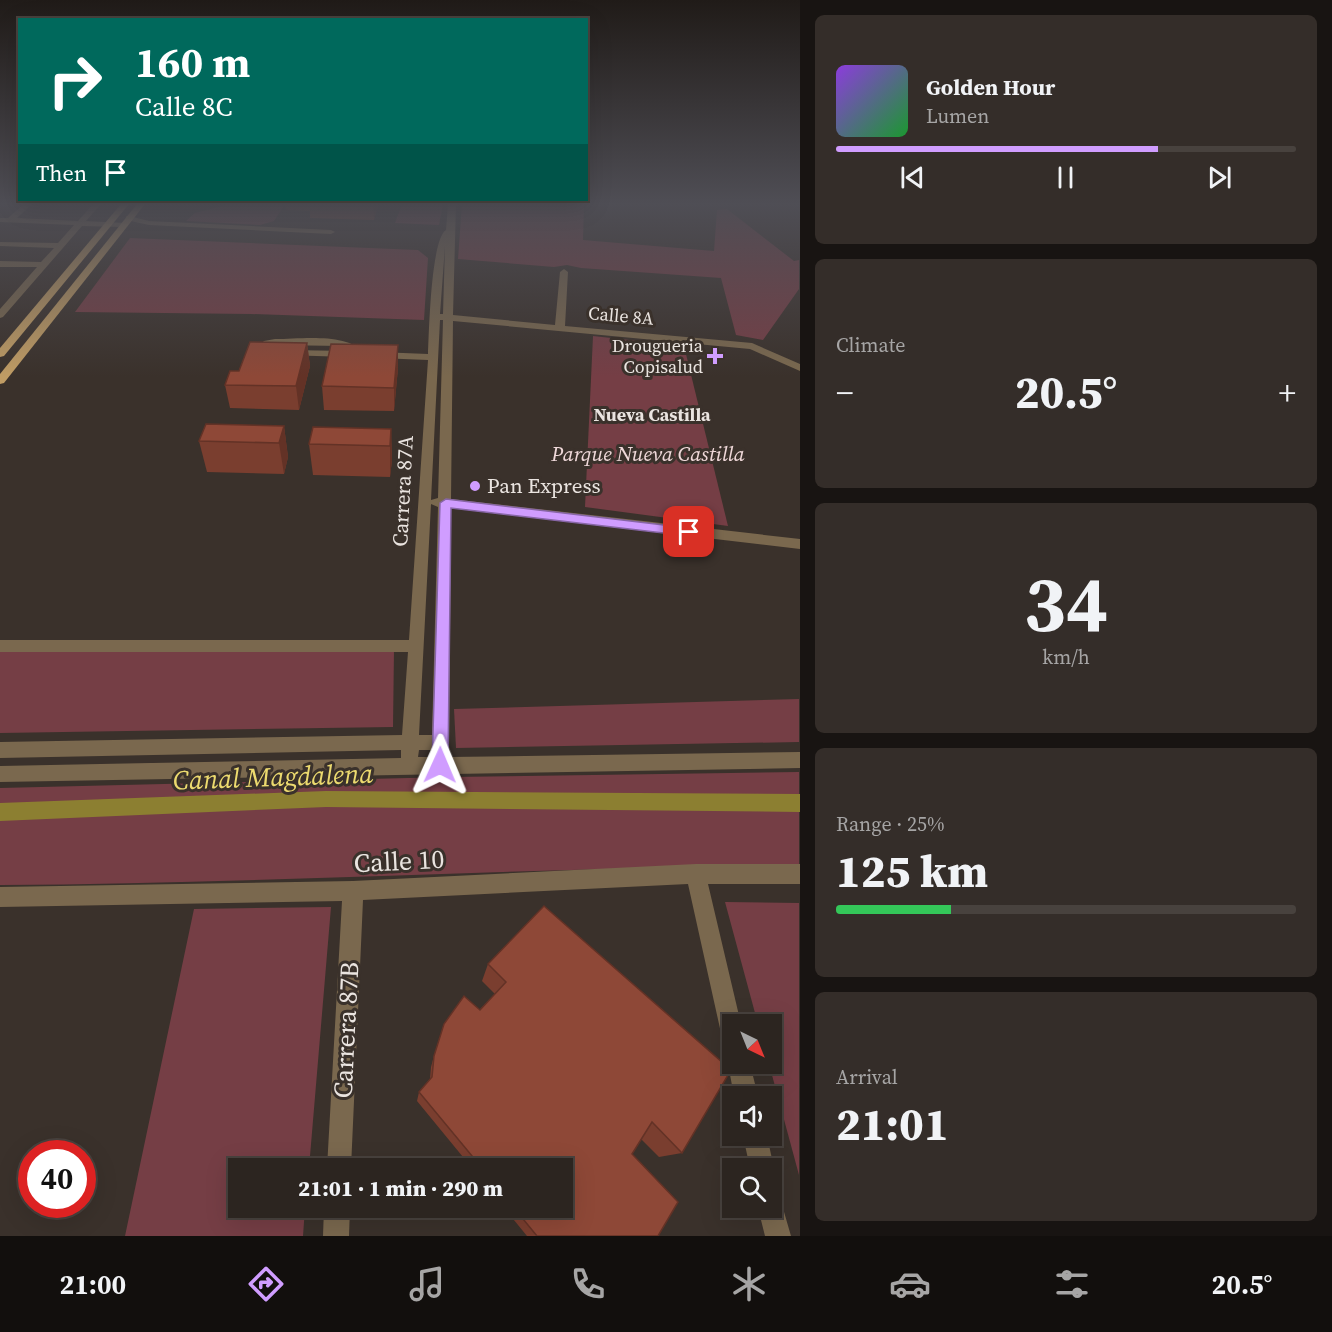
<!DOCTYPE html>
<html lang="en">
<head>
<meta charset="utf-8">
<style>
	:root { --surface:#2c2520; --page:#342d29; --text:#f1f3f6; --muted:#a6a5a5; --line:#48423e; --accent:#d09dff }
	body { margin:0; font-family:"Source Serif 4",serif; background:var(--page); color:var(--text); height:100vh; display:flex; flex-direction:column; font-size:22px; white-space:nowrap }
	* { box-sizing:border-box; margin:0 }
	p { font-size:20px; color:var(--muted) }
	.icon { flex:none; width:33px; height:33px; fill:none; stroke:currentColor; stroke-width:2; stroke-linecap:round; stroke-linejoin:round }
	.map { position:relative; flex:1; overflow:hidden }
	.drawer { display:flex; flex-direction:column; gap:15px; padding:15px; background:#181412; width:532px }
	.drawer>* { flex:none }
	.hud { position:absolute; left:18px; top:18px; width:570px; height:183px; border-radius:0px; box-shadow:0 6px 24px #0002,0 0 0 2px var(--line); background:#00695c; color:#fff; overflow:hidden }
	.needle { width:39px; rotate:137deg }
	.controls { position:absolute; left:722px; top:1014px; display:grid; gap:12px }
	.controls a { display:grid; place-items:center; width:60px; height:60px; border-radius:0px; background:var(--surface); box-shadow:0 6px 24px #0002,0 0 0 2px var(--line); font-size:30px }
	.speed { position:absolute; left:18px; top:1140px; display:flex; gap:12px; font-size:30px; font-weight:700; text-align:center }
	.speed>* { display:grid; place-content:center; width:78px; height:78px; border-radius:50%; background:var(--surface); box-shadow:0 6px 24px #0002,0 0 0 2px var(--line); line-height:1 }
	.speed .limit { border:9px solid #d22; background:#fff; color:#111 }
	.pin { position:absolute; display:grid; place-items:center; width:51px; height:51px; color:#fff; margin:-26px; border-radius:12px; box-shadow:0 3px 9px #0006 }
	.me { position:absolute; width:66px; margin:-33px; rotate:1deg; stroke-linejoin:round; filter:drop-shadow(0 0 4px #0008) }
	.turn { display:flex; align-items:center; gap:21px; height:126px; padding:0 18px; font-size:27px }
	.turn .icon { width:78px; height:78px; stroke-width:2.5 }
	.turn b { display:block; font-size:42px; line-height:51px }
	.then { display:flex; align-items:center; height:57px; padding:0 18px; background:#0003; gap:12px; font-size:22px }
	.big { font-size:45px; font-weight:800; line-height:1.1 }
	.drawer .tile { flex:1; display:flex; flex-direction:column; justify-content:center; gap:9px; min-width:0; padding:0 21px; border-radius:9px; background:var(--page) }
	.drawer .dial { align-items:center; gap:0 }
	.dial b { font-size:78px; line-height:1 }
	.song { display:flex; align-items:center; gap:18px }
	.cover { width:72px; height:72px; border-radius:9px; background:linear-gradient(135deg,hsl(270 70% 55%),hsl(130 70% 35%)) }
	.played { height:6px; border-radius:3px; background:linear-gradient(90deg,var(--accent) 70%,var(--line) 70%) }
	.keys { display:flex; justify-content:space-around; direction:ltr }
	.heat { display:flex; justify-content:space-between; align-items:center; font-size:33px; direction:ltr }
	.charge { height:9px; border-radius:4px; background:linear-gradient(90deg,#34c759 25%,var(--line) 0) }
	.trip { position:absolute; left:228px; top:1158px; width:345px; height:60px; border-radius:0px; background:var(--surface); box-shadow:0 6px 24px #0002,0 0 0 2px var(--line); font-weight:800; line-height:60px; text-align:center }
	.menu { display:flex; height:96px; justify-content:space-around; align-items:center; background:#120f0d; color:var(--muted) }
	.menu .icon { width:42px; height:42px }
	.menu .active { color:var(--accent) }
	.menu b { font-size:27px; color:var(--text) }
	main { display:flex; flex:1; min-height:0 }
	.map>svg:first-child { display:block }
	.green { fill:#753e45 }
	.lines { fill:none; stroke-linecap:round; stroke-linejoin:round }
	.canal { fill:#8c7f31; fill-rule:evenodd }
	.minor { fill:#7a684e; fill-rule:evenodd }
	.major { fill:#c09c64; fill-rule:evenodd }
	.wall { fill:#7a3e2f }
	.shaded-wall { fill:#633226 }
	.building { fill:#8e4837; stroke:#633226; stroke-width:1.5 }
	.route { fill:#d09dff; stroke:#8766a6; stroke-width:1.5 }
	.poi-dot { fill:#d09dff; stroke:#3a312b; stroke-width:2 }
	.labels { text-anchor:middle; stroke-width:6; stroke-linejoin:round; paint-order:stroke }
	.far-street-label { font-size:18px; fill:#eae4e0; stroke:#3a312b }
	.far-poi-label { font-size:18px; fill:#eae4e0; stroke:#3a312b; text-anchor:end }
	.far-neighbourhood-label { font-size:18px; font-weight:bold; fill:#eae4e0; stroke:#3a312b }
	.park-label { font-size:21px; font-style:italic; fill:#f0d9da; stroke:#3a312b }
	.poi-label { font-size:21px; fill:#eae4e0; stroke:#3a312b; text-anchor:start }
	.street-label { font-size:21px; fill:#eae4e0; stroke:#3a312b }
	.near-street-label { font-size:26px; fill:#eae4e0; stroke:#3a312b }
	.near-water-label { font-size:27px; font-style:italic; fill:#ecda6f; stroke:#3a312b }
</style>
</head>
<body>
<main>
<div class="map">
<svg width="800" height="1236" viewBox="0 0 800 1236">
	<rect width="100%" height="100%" fill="#3a312b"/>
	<g class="green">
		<polygon points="230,204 285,204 274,221 260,225 186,221 195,213"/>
		<polygon points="402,204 443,204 439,225 395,223"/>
		<polygon points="462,204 584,204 583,240 714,251 717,210 727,209 794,261 799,260 799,289 763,340 736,335 721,278 581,268 567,265 554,267 458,259"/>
		<polygon points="130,238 418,250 428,258 424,320 251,314 75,312"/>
		<polygon points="593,336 684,346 728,526 585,507"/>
		<polygon points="0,646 394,649 393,727 0,733"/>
		<polygon points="799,699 799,742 456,748 454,709"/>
		<path d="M799,772v93c-266,3 -532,18 -799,20v-97l450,-11z"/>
		<polygon points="725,902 799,903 799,1175 769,1064 771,1064 771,1024 758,1024"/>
		<polygon points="331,907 309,1168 238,1168 238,1208 305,1208 303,1236 125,1236 194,909"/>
	</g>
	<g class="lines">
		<polygon class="canal" points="326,791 800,794 800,812 326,807 0,821 0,803"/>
		<g class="minor">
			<polygon points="24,204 32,204 17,218 78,221 93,204 101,204 86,221 124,223 128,225 124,227 82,226 3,317 0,318 0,309 37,267 0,267 0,261 41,262 54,248 0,246 0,242 58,243 74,225 0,222 0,218 8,218"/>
			<path d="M448,204h8l-3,111 102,10 5,-53 4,-3 4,3 -3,54 187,17 48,21v7l-50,-22 -297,-28 -2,178 349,40v10l-349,-41 -2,249 351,-5v16l-800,14v-16l401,-8v-8l-401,8v-16l402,-7 6,-83h-408v-12h409l19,-280 -50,-2 -5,-3 5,-3 50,2c1,-22 3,-115 18,-124zM445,246l-2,68h-3zM440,320h3l-5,178 -7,2zM431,504l7,3 -6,228h-13zM419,750h13l-1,7h-13z"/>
			<polygon points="129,216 149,221 331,230 335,232 331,234 149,225 126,220 126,216"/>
			<path d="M275,339c27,0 72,-7 91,15l-9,2 -15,-10 -67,-1 -8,4 2,3 -5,3 -8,-6 8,-8z"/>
			<polygon points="288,350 348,351 353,354 348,357 284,355 283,353"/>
			<polygon points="696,864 800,864 800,884 708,884 741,1024 732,1024 732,1044 724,1041 721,1033 688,884 363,900 351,1168 327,1168 342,901 0,907 0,887 353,881"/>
			<polygon points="732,1055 732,1064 750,1064 758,1096 734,1096 728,1064"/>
			<polygon points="743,1136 767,1136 774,1168 771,1176 771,1168 750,1168"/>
			<polygon points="771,1194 780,1198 791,1236 765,1236 758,1208 771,1208"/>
			<polygon points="324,1208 350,1208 349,1236 323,1236"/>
		</g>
		<g class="major">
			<polygon points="121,204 129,204 4,356 0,357 0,348"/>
			<polygon points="137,204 145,204 4,383 0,384 0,374"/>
		</g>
	</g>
	<g class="wall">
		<polygon points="285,204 378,204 374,220 310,218 310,211 286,210"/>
		<polygon points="307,343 310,366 299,410 230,408 225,385 239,371"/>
		<polygon points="398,368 394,411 324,410 322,386"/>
		<polygon points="284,426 288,457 284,474 207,472 199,441"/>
		<polygon points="391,429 392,460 390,477 313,475 309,444"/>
		<polygon points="544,906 682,1153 659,1157 641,1139 632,1154 658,1236 527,1236 504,1208 562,1208 562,1168 472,1168 417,1101 419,1092 430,1079 431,1067 434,1056 495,994 482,981 488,964"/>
	</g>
	<g class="shaded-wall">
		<polygon points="373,204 378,204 374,220"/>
		<polygon points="307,343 310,366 299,410 296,386"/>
		<polygon points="398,345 398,368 394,411 394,388"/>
		<polygon points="284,426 288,457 284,474 279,443"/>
		<polygon points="391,429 392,460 390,477 390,446"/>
	</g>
	<g class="building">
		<polygon points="250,342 307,343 296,386 225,385 230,371 239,371"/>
		<polygon points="331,344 398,345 394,388 322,386"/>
		<polygon points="206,424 284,426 279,443 199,441"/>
		<polygon points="313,427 391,429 390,446 309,444"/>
		<polygon points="544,906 731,1070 682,1153 652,1122 632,1154 678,1202 658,1236 537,1236 514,1208 562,1208 562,1168 482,1168 419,1092 432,1077 434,1056 444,1024 464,996 480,1010 506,982 488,964"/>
	</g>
	<linearGradient id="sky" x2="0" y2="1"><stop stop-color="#201b18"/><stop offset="0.54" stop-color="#4f4e55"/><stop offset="1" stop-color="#4f4e55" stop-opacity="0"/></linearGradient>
	<rect width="800" height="377" fill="url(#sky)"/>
	<polygon class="route" points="446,499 689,528 696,532 689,536 451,508 448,765 446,770 440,772 435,770 432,765 440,503"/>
	<g class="poi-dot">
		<path d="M712 347h6v6h6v6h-6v6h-6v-6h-6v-6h6z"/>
		<circle cx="475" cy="486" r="6"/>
	</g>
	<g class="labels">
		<g class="far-street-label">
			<text transform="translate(621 316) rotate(5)" y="6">Calle 8A</text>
		</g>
		<g class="far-poi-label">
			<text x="703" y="352">Drougueria<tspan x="703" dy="21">Copisalud</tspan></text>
		</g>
		<g class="far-neighbourhood-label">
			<text x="652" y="421">Nueva Castilla</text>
		</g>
		<g class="park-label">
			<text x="648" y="461">Parque Nueva Castilla</text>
		</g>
		<g class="poi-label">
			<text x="487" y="493">Pan Express</text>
		</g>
		<g class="street-label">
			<text transform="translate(403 491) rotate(-87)" y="7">Carrera 87A</text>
		</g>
		<g class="near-street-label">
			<text transform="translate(399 861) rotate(-3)" y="9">Calle 10</text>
			<text transform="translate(346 1030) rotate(-87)" y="9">Carrera 87B</text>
		</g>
		<g class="near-water-label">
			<text transform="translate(273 777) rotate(-2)" y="9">Canal Magdalena</text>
		</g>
	</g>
</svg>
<div class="controls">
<a><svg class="needle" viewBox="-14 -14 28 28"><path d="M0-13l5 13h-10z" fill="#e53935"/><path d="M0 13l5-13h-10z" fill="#a6a5a5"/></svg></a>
<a><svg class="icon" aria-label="sound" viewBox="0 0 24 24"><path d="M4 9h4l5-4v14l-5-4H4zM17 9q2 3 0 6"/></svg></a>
<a><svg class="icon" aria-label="search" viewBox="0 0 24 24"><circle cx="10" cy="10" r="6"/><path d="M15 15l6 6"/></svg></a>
</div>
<div class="speed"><div class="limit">40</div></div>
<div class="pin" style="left:689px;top:532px;background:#d93025"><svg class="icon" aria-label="arrive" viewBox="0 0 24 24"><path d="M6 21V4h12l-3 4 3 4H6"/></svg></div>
<svg class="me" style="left:440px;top:765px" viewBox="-20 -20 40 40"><path d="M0-17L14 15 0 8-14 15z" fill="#d09dff" stroke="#fff" stroke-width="4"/></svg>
<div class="trip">21:01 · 1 min · 290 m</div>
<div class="hud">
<div class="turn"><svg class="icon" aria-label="right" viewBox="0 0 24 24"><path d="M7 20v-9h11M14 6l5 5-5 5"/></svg><div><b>160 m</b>Calle 8C</div></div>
<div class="then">Then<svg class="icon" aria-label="arrive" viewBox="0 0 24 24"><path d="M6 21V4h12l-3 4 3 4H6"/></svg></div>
</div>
</div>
<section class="drawer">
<div class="tile">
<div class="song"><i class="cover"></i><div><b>Golden Hour</b><p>Lumen</p></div></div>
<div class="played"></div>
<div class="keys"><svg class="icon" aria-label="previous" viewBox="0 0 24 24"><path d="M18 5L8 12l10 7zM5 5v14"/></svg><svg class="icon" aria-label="pause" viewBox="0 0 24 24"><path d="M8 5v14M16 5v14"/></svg><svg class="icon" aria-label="next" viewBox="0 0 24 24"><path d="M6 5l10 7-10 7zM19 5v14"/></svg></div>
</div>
<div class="tile"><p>Climate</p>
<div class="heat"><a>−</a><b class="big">20.5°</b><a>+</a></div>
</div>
<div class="tile dial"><b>34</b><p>km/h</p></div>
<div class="tile"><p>Range · 25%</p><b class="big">125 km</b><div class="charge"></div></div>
<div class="tile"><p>Arrival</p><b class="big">21:01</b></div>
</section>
</main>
<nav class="menu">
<b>21:00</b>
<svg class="icon active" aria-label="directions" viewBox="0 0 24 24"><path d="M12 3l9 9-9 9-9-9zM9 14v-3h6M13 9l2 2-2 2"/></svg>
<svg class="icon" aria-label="music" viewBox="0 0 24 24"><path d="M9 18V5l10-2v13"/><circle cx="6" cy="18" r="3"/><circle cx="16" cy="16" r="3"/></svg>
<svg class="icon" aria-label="phone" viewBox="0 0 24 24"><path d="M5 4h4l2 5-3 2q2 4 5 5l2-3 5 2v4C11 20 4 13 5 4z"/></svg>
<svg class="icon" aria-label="climate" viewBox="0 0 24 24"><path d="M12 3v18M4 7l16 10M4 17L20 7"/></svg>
<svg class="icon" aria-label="car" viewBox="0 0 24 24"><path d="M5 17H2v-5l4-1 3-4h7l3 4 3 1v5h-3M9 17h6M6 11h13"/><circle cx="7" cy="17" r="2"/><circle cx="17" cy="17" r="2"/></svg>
<svg class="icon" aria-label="filters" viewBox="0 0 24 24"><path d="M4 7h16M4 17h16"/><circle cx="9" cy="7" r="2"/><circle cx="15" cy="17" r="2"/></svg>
<b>20.5°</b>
</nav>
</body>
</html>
